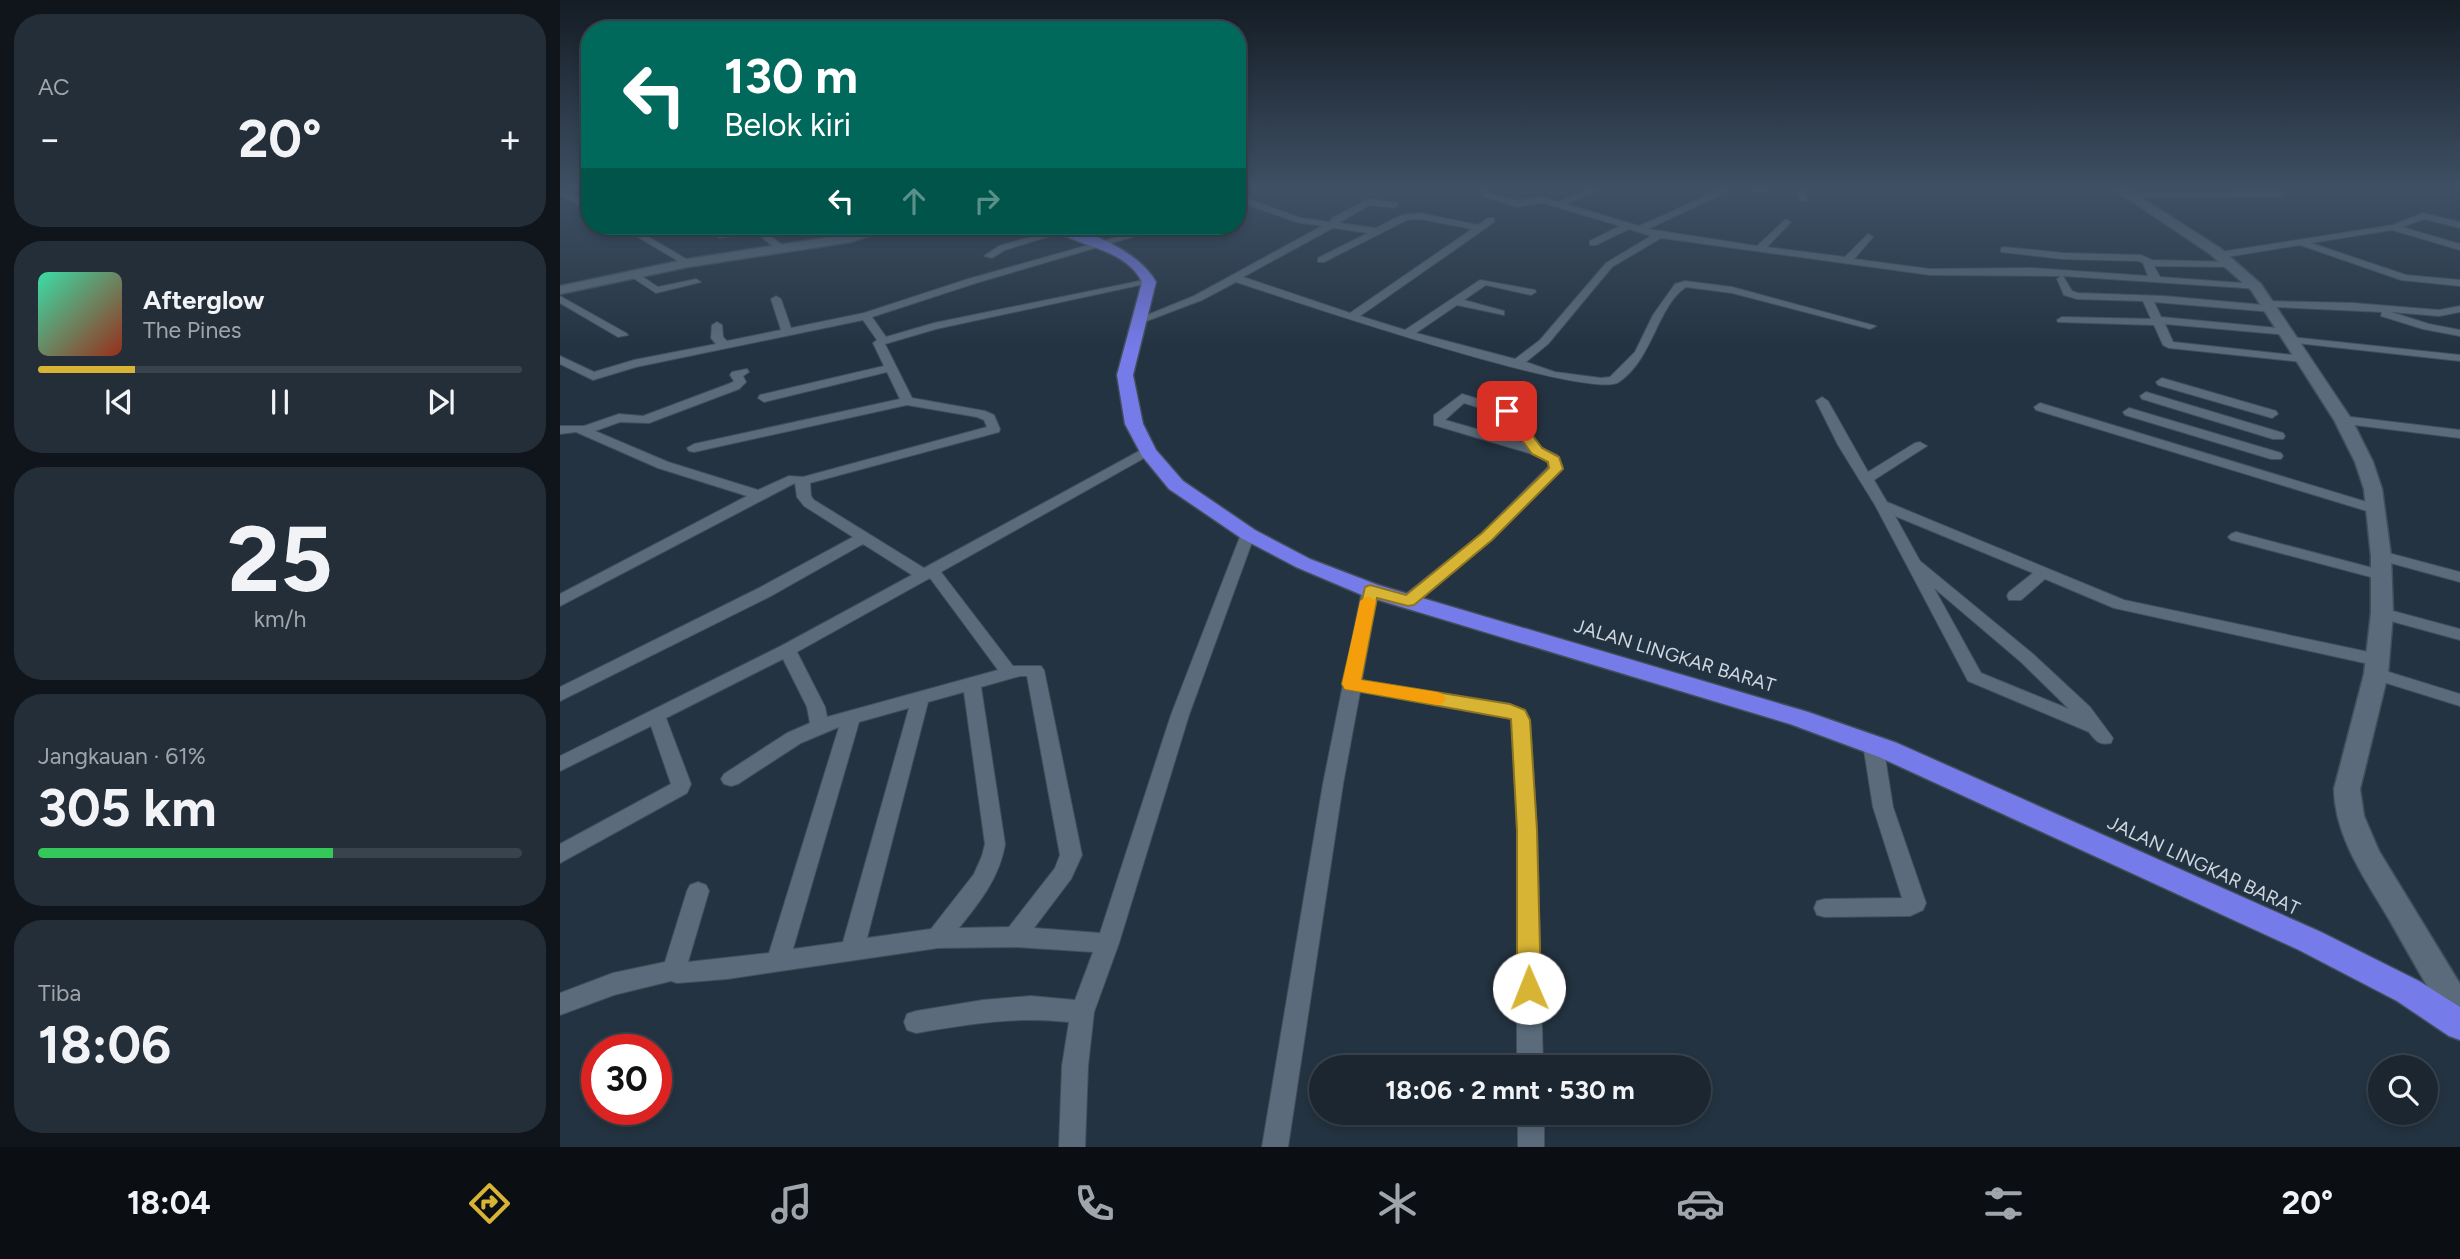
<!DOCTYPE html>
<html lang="id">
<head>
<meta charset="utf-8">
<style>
	:root { --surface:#1b2631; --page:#242e39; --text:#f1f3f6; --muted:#a0a5ab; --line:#39434d; --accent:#d8b434 }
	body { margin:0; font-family:Figtree,sans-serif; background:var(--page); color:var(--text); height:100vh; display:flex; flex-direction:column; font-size:26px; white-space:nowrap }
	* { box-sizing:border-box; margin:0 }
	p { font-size:23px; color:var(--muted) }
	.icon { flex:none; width:38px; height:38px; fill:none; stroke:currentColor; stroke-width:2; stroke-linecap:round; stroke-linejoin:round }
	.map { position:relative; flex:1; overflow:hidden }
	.details { display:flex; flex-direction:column; gap:14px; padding:14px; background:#0f151b; width:560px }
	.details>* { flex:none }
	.guide { position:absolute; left:21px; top:21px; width:665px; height:214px; border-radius:28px; box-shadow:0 4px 10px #0003,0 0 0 2px var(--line); background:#00695c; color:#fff; overflow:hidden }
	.controls { position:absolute; left:1808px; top:1055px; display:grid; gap:14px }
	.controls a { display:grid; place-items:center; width:70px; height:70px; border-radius:50%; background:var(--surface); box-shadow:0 4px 10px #0003,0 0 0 2px var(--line); font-size:35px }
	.speed { position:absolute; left:21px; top:1034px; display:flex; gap:14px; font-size:35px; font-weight:700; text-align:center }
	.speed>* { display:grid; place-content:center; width:91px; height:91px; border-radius:50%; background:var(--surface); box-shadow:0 4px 10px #0003,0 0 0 2px var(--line); line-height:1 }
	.speed .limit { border:10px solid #d22; background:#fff; color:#111 }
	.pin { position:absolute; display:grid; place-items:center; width:60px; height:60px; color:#fff; margin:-30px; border-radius:14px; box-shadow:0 4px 10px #0006 }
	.me { position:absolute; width:77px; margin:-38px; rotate:359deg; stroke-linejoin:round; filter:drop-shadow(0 0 5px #0008) }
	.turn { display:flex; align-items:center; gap:24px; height:147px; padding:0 28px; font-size:32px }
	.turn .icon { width:91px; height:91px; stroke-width:2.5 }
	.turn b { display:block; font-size:49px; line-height:60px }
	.lanes { display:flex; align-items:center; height:66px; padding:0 28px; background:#0003; justify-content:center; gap:35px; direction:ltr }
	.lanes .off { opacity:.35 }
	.big { font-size:52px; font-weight:700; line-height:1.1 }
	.details .widget { flex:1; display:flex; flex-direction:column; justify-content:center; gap:10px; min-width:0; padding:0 24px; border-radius:28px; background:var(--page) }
	.details .dial { align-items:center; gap:0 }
	.dial b { font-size:91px; line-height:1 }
	.song { display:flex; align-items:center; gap:21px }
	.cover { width:84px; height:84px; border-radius:10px; background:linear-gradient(135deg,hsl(160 70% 55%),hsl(10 70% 35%)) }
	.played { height:7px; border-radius:4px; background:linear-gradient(90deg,var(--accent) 20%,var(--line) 20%) }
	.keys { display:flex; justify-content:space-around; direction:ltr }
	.heat { display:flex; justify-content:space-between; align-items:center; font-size:38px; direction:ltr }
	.charge { height:10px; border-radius:5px; background:linear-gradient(90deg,#34c759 61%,var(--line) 0) }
	.trip { position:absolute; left:749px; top:1055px; width:402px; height:70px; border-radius:35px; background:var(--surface); box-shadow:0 4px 10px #0003,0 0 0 2px var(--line); font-weight:700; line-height:70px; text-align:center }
	.menu { display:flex; height:112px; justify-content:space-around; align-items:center; background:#0b0f14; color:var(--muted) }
	.menu .icon { width:49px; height:49px }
	.menu .selected { color:var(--accent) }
	.menu b { font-size:32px; color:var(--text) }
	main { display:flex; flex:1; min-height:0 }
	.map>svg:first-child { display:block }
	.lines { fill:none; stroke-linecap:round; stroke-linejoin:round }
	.street-casing { stroke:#424f5b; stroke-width:2 }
	.secondary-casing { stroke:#424f5b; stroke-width:3 }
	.highway-casing { stroke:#424f5b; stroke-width:3 }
	.street { fill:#5b6b7b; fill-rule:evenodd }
	.secondary { fill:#5b6b7b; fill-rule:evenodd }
	.highway { fill:#767bea; fill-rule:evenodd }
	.route { fill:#d8b434; stroke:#8c7522; stroke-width:2 }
	.slow { fill:#f59e0b }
	.labels { text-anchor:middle; stroke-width:7; stroke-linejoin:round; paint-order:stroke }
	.street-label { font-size:19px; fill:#cdd6df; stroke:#243341 }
</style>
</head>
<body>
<main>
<section class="details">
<div class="widget"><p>AC</p>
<div class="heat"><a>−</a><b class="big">20°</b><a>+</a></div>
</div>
<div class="widget">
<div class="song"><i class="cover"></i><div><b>Afterglow</b><p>The Pines</p></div></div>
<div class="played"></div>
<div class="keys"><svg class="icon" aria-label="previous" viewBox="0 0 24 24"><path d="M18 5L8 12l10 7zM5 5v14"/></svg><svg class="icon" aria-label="pause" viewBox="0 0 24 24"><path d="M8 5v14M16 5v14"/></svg><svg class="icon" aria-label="next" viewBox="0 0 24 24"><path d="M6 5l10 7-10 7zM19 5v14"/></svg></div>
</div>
<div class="widget dial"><b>25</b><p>km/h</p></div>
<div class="widget"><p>Jangkauan · 61%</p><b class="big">305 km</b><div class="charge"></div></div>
<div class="widget"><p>Tiba</p><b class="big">18:06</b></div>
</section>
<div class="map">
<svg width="1900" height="1147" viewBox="0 0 1900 1147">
	<rect width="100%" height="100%" fill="#243341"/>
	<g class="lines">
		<defs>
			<g id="street">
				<path d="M919,188h8l3,5 27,8 26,-4 15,5 34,-14h12l-38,16 73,22 85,-38h11l-87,41 109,17 29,-27 5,3 -2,2 -22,23 78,10 23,-23 5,3 -19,22 76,10 101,-1 117,8 -5,-13 -4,-2 -76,-2 -62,-7v-4l3,-1 59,6 78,2 11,5 81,2 3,1v4l-82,-1 6,11 96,7 4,1v4l-197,-13 9,15 6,2 86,3 100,9 5,-4 84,2 86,7 21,-4v6l-21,4 -48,-4 38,12 31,6v6l-37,-7 -42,-13 1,-4 -105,-5v4l-4,1 -119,-10 7,15 127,12 6,3 -6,3 -123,-11 8,18 130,14 6,3 -6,3 -134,-14 -6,-3 -9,-20 -96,-3 -1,-2 5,-3 89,2 -8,-18 -66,-2 -13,-4 -7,-16 4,-3 -131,-1 -269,-37 -49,29 -64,77 -22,18 29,10 46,6 9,-1 25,-25 18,-37 22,-31 10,-3 47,6 144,39 -6,3 -138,-36 -46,-6c-29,19 -33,72 -67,95 -30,20 -334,-84 -383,-100l-34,18 -58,22 -9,-2 59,-24 128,-70 -26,-4 -59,-21v-6l64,23 29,4 2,-4 37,-19 28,4 1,2 -4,3 -24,-3 -31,18 37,5 26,-13 18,-2 58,12 10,-7h6v4l-11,8 -123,86 45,14 75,-50 55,10 1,2 -5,3 -45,-10 -22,15 40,11v4l-47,-10 -41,28 99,26 25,-19 66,-77 45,-27 -22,-7 -33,16h-6v-4l30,-15 -77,-23 -26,4 -33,-10zM860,219l52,10 -122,84 -107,-36 90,-49 35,5 -50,25v4h6l83,-42z"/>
				<polygon points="1186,188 1201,188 1206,191 1202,194"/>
				<polygon points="1237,188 1245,188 1247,201 1241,201"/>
				<polygon points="0,189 30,204 30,211 0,195"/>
				<polygon points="1720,191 1724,194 1723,196 1566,198 1562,195 1566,192"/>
				<polygon points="1863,213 1900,222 1900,228 1864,219 1842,227 1900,244 1900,250 1832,230 1751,243 1846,275 1900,280 1900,286 1841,280 1740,245 1660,258 1655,255 1660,252 1833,225"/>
				<polygon points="59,226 70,226 133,263 125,265"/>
				<polygon points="144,226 162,226 146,231 141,228"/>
				<polygon points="190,226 231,226 206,232 227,249 219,251 196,233 159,238 154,235 190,228"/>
				<polygon points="271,226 281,226 296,238 288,240"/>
				<polygon points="509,226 523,226 445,250 432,258 424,256 439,246"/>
				<path d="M596,226h14l-194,57 -104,34 14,20 48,-14 215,-44 5,3 -218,47 -51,15 27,54 73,13 9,4 6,14 -1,3 -189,51 1,13 3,4 110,68 219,-119 5,-1 7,4 -214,120 72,94h28l3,4 38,185 -11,24 -37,49 66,5 71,-218 70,-181 7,-4 7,4 -66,181 -70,228 -25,69 -6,54 -3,81h-26l3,-81 7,-44c-55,-6 -99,2 -153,11l-9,-3 -3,-8 3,-8 9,-3 67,-11 48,-4 44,4 18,-48 -78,-5 -77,1 -211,31 -50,4 -6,-2 -57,14 -54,20v-22l53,-20 52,-11 22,-71 3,-6 8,-3 8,3 3,6 -21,71 81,-9 70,-226 -38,16 -63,41 -7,2 -7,-2 -3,-5 3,-5 63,-41 23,-10 -3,-16 -24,-48 -117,59 25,66 -4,9 -127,70v-19l111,-60 -20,-58 -91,45v-15l221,-110 131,-71 -49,-31 -92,52 -211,105v-14l199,-99 94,-51 -49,-31 -7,-9 -2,-14 -235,123v-12l187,-98 -89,-28 -82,-36 -16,2v-8h24l35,-12 24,2 88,-33 3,-2 -4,-6 2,-3 15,-3 2,3 -6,4 3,6 -7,7 -90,34 -29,-1 -25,9 73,31 90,28 31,-14 14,1 184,-50 -3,-7 -7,-3 -70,-12 -213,47 -5,-1 -2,-3 7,-4 206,-45 -13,-27 -123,30 -6,-4 2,-3 124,-29 -11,-23 4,-3 -14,-20 -227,47 -43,13 -33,-16v-8l34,16 40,-12 82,-16 -5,-6 1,-13 5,-3 5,3 1,12 4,4 54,-11 -10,-31 5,-3 5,3 10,29 73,-15 104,-34zM370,578l68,92 -171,47 -2,-10 -28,-55zM460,676h7l33,179 -5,13 -46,59 -50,1c20,-25 41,-51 46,-84l-24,-157zM404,692l21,152 -3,12 -8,18 -43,55 -64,9 61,-236zM349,708l-66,234 -50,7 66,-227z"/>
				<polygon points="74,271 98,287 136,279 141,282 96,293 70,276 69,274"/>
				<polygon points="0,296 66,333 68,335 58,337 0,303"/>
				<polygon points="1731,337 1900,355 1900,361 1727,342 1725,340"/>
				<polygon points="1602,378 1716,411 1718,414 1712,418 1598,385 1596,382"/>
				<polygon points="1586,392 1723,433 1725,436 1723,439 1713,439 1582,399 1580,396"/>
				<path d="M902,394l52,16 28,38 15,7 6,12 -71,72 -78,66h-12l-2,-4 2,-4 80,-64 67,-67 -3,-6 -14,-6 -98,-29v-10zM904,403l42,13 19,27 -80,-23z"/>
				<path d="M1262,397l6,4 40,71 47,-29 5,-1 7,4 -53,34 13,22 237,98 254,54 6,2 3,4 -3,4 -6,2 -264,-58 -69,-29 -24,21h-12l-2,-4 2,-4 24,-19 -138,-57 25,45 113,93 57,53 23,31 -2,5c-12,3 -16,-3 -22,-11l-121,-51 -93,-176 -37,-60 -22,-44zM1374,588l87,74 48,47 -88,-36z"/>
				<polygon points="1480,403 1820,506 1822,509 1815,513 1810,512 1476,410 1474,407"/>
				<polygon points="1569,408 1721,453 1723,456 1721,459 1711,459 1565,415 1563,412"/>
				<polygon points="1783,416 1900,430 1900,438 1778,423 1777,420"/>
				<polygon points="1676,532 1828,572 1830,575 1822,580 1671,540 1668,537 1671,534"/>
				<polygon points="1821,551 1900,572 1900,582 1816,559 1813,556"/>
				<polygon points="810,585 818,590 802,680 950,705 965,710 970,720 977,830 983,1068 957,1068 957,830 952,720 946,717 800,692 783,784 728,1147 702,1147 763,784 802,590"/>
				<polygon points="1822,608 1900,629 1900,640 1816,617 1814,613 1816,609"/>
				<polygon points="1816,668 1900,694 1900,706 1810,678 1807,674 1810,670"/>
				<polygon points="1313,737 1320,739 1323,744 1333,807 1366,903 1363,910 1350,916 1265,917 1257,915 1254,908 1257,901 1265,899 1342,898 1313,807 1303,744 1306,739"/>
				<rect x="958" y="1113" width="26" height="34"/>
			</g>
			<g id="secondary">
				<path d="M1552,188h14l94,60 41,36 91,136 21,42 9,27 9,67 2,57 -5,61 -28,115 4,27 15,35 81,133v44l-11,-4c-20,-35 -40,-69 -59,-103 -24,-41 -55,-83 -56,-132l30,-115 7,-61v-57l-7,-67 -9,-27 -21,-42 -83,-130 -41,-36z"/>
				<polygon points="321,226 339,226 291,242 128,267 0,294 0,286 128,259 290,234"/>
			</g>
			<path id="highway" d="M488,226c33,-2 92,26 108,56l-23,93 10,49 13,26 27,31 72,49 55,29 68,26 430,127 89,31 424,189 98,49 41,26v33l-11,-4 -52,-35 -98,-51 -420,-193 -89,-33 -428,-129 -66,-28 -55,-29 -72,-49 -27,-33 -17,-32 -8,-49 25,-93c-18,-36 -69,-35 -94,-56z"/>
		</defs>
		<use href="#street" class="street-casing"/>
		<use href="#secondary" class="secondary-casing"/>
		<use href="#highway" class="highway-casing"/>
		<use href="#street" class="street"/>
		<use href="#secondary" class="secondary"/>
		<use href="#highway" class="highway"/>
	</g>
	<linearGradient id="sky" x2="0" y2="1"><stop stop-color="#141c24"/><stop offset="0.54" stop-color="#3f5065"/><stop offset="1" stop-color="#3f5065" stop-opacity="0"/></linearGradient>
	<rect width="1900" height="349" fill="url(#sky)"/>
	<polygon class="route" points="947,408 952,409 982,448 999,457 1003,469 932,540 854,605 848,606 817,598 801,680 950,704 965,710 970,720 977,830 981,988 977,996 969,999 961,996 957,988 957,830 951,719 791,690 785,689 782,684 805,587 810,585 846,595 922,533 989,468 988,462 972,454 941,411"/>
	<polygon class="slow" points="808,596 816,601 801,680 877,692 883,694 886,699 883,703 877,705 785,689 782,684 800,601"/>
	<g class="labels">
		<g class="street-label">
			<text transform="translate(1115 655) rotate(17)" y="7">JALAN LINGKAR BARAT</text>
			<text transform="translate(1644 865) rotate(25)" y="7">JALAN LINGKAR BARAT</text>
		</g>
	</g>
</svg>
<div class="controls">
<a><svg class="icon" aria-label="search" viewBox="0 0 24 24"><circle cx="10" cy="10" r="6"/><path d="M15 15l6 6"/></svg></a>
</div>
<div class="speed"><div class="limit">30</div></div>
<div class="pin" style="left:947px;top:411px;background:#d93025"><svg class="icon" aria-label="arrive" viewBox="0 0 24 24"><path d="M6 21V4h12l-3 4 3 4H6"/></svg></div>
<svg class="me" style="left:969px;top:988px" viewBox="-20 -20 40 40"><circle r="19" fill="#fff"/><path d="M0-13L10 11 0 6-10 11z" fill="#d8b434"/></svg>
<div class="trip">18:06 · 2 mnt · 530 m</div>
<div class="guide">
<div class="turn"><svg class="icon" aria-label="left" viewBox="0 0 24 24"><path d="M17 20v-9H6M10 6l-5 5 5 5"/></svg><div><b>130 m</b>Belok kiri</div></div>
<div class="lanes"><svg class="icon" aria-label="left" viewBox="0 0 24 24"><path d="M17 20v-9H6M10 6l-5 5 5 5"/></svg><svg class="icon off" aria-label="ahead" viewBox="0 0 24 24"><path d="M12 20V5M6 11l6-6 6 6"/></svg><svg class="icon off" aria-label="right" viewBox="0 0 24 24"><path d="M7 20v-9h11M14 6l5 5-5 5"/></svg></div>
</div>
</div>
</main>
<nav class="menu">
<b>18:04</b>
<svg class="icon selected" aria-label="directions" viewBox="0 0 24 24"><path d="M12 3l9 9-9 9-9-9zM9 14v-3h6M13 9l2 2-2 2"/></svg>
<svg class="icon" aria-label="music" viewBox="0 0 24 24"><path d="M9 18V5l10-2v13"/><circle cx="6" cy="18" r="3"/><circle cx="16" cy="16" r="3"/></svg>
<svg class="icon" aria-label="phone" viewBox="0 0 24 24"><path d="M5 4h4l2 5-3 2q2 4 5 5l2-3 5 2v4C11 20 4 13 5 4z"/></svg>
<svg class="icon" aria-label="climate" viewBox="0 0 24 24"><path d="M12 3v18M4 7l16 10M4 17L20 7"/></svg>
<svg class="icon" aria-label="car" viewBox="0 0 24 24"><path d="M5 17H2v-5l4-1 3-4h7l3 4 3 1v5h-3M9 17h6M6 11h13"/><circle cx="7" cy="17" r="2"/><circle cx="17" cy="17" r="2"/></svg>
<svg class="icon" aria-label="filters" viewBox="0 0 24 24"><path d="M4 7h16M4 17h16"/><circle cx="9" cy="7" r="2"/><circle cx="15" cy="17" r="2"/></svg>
<b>20°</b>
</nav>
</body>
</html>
